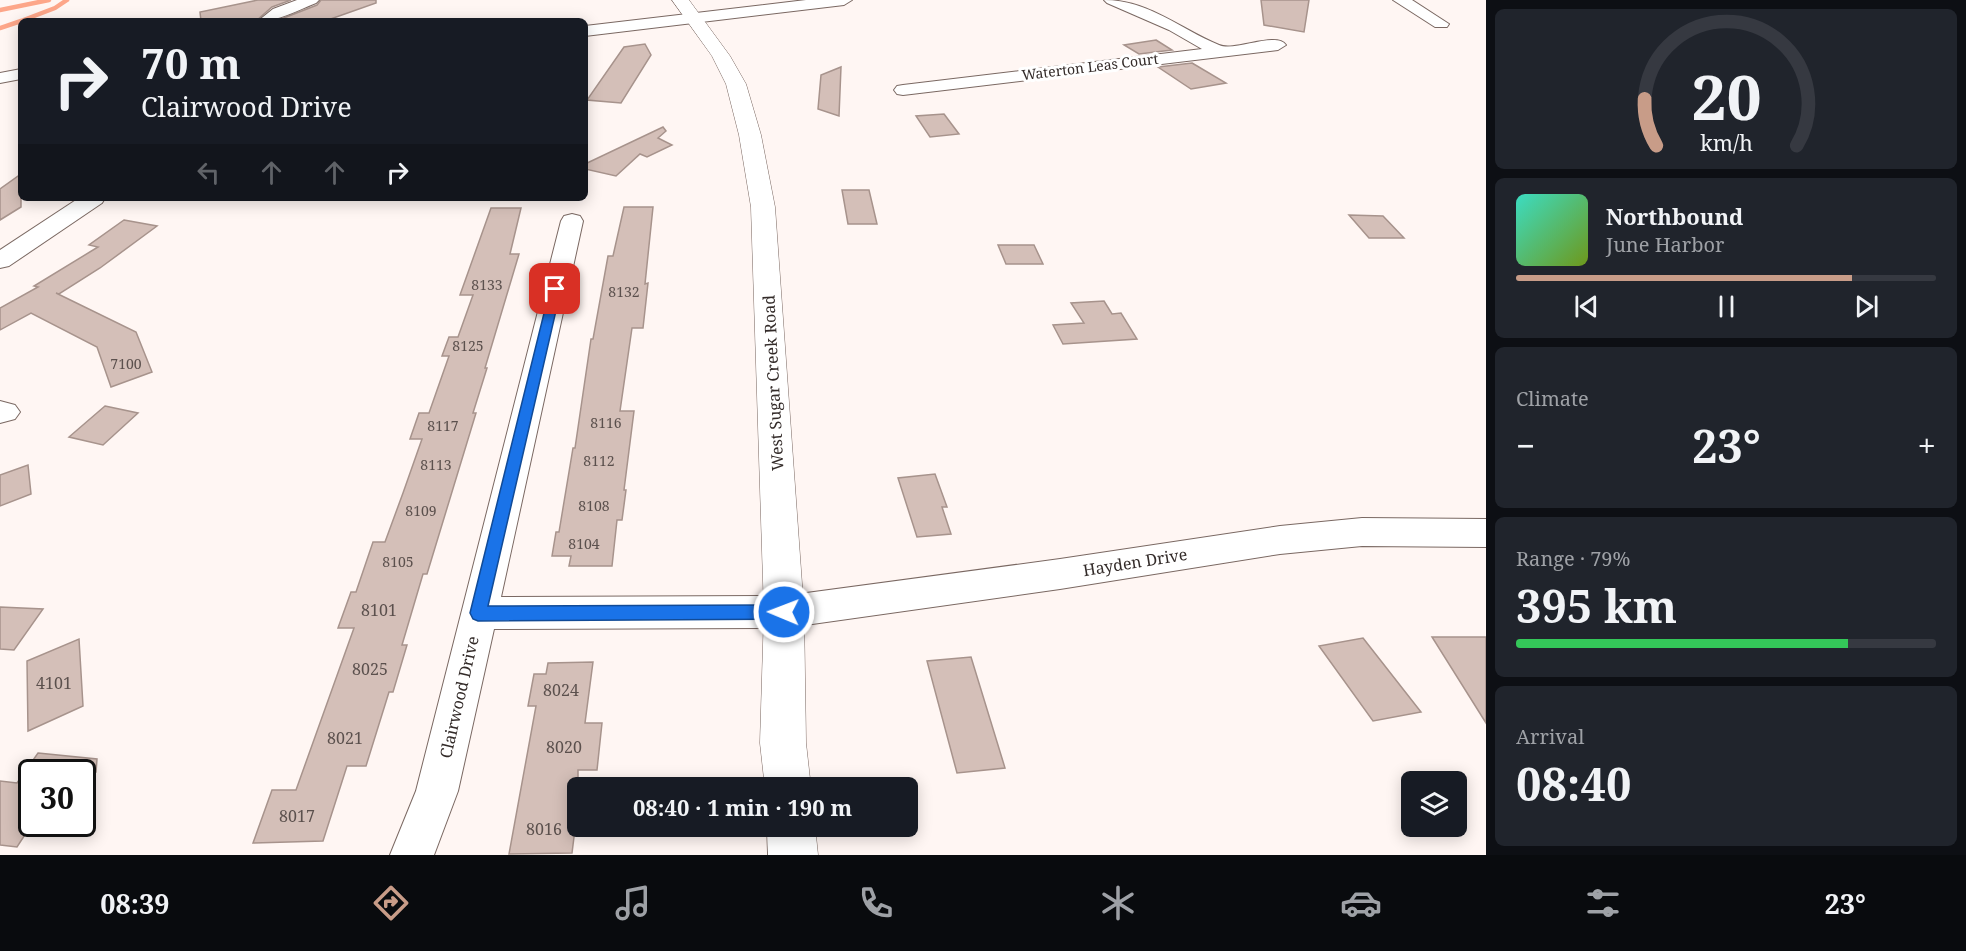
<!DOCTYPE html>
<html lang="en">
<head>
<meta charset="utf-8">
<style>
	:root { --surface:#171b24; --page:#20242c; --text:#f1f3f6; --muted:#9ea1a6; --line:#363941; --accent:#c89c88 }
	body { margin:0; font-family:"Noto Serif",serif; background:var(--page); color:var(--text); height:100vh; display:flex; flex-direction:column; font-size:22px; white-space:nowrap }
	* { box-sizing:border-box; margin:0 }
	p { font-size:20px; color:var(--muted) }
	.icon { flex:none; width:33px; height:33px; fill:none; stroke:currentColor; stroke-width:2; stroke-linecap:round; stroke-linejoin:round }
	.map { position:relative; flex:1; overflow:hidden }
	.details { display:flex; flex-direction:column; gap:9px; padding:9px; background:#0d0f14; width:480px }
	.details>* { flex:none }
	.guide { position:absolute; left:18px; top:18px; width:570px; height:183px; border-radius:9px; box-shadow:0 3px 15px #0003; background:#171b24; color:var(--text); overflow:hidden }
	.fabs { position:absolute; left:1401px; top:771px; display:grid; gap:12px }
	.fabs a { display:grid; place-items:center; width:66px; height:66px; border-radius:9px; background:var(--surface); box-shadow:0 3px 15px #0003; font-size:30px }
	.speed { position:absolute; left:18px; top:759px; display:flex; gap:12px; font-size:30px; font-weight:700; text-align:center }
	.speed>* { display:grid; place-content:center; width:78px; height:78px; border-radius:50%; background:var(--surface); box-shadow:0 3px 15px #0003; line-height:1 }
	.speed .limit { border:3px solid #111; border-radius:9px; background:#fff; color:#111 }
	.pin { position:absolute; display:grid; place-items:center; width:51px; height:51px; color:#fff; margin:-26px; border-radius:12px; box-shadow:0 3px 9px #0006 }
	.me { position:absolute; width:66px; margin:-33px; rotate:271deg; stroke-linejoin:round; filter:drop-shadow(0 0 4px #0008) }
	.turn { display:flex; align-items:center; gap:21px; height:126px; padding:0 24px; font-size:27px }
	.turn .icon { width:78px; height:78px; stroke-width:2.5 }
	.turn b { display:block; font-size:42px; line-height:51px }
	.lanes { display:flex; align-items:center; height:57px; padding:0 24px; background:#0003; justify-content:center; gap:30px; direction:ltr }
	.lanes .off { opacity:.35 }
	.big { font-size:45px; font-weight:700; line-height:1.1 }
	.details .card { flex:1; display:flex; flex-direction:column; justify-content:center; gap:9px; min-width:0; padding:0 21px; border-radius:9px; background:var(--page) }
	.details .dial { align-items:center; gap:0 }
	.dial svg { height:156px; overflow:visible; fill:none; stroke:var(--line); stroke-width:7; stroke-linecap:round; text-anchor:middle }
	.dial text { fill:var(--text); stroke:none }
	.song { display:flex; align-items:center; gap:18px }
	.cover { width:72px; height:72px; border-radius:9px; background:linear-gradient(135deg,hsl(170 70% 55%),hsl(80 70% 35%)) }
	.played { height:6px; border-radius:3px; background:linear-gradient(90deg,var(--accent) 80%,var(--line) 80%) }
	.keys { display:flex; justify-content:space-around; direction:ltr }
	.heat { display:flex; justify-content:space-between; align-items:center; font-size:33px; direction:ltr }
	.charge { height:9px; border-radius:4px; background:linear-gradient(90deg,#34c759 79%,var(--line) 0) }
	.trip { position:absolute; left:567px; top:777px; width:351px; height:60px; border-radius:9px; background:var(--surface); box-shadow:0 3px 15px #0003; font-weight:700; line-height:60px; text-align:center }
	.menu { display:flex; height:96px; justify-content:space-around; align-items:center; background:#090b0e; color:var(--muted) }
	.menu .icon { width:42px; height:42px }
	.menu .current { color:var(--accent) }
	.menu b { font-size:27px; color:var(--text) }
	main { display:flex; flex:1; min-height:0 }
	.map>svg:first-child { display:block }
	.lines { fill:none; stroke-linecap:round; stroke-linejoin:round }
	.stream { stroke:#fda689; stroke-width:4.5 }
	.building { fill:#d4bfb8; stroke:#a7938c; stroke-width:1.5 }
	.minor-casing { stroke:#7a6862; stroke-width:2 }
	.major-casing { stroke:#7a6862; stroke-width:1 }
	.minor { fill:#fff; fill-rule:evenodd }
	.major { fill:#fff; fill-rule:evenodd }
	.route { fill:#1a73e8; stroke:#114b97; stroke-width:1.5 }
	.labels { text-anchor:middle; stroke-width:6; stroke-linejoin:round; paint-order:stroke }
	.far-street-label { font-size:14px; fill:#332b29; stroke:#fff }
	.number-label { font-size:14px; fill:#5b504d }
	.street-label { font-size:16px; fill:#332b29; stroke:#fff }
	.near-number-label { font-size:16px; fill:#5b504d }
</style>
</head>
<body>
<main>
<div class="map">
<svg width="1486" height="855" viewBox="0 0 1486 855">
	<rect width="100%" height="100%" fill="#fff6f3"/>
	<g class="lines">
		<g class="stream">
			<polyline points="0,10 49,0"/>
			<polyline points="21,21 55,8 67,0"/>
			<polyline points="0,28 21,21"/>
		</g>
	</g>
	<g class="building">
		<polygon points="258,0 291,0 272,7 256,21 201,21 200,12"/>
		<polygon points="321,0 376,0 376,3 325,21 276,21 317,5"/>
		<polygon points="1261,0 1309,0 1304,32 1264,25"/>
		<polygon points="1156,40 1172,50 1139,54 1124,45"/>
		<polygon points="645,44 651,55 621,103 587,100 624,47"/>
		<polygon points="1192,63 1226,83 1191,89 1158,67"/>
		<polygon points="841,67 839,116 818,109 821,75"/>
		<polygon points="944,114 959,134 930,137 916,116"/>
		<polygon points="663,127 666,131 658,138 672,145 647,157 640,154 616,176 585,169 585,164"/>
		<polygon points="21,174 21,207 0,220 0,189"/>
		<polygon points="842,190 869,190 877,224 848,224"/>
		<polygon points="624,207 653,207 645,284 648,283 643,328 632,328 620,411 634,411 624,490 626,490 622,520 617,520 612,566 569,566 571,556 552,556 556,532 559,532 573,448 575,448 591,339 593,339 608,256 613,256"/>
		<polygon points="491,208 521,208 510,254 519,254 485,368 487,368 473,413 476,413 427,574 423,574 402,645 407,645 393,692 389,692 366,766 347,766 323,841 253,843 272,790 296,790 354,628 338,628 351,592 356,592 373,542 385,542 403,493 422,439 410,439 419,413 429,413 449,356 442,356 449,337 458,337 473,295 460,295"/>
		<polygon points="1349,215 1383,216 1404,238 1369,238"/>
		<polygon points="124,220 157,226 100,268 59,294 56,293 136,332 152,372 111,387 97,347 31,313 0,330 0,308 38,287 34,286 98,247 89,245"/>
		<polygon points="998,245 1034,245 1043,264 1006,264"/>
		<polygon points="1104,301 1112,314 1121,313 1137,339 1063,344 1053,325 1084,323 1071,303"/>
		<polygon points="105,406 138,413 103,445 69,437"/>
		<polygon points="28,465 31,494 0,506 0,475"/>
		<polygon points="935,474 947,507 942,507 951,534 917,537 898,478"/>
		<polygon points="0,607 43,609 14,650 0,649"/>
		<polygon points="1432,637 1486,637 1486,723"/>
		<polygon points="1363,638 1421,712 1373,721 1319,646"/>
		<polygon points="79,639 83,706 28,731 27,661"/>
		<polygon points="971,657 1005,768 957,773 927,661"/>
		<polygon points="593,662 585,723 602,723 597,770 578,770 578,805 572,853 509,854 536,706 528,706 534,674 546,674 548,663"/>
		<polygon points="38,753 97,759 96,772 32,772 32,824 17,847 0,845 0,781 17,783"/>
	</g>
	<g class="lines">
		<defs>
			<g id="minor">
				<path d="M297,0h22l-3,3c-20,8 -37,18 -58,18l15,-12z"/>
				<polygon points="806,0 852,0 844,5 585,36 585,26"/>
				<path d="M1104,0c45,0 76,29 115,45 16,7 57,-14 67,0l-8,5 -375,45 -6,-1 -3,-4 3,-4 6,-1 299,-36 -33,-19 -62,-27z"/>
				<polygon points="1393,0 1412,0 1449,24 1447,27 1435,27"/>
				<polygon points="21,69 21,79 0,83 0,73"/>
				<polygon points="79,198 105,198 102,203 9,266 0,268 0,250"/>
				<polygon points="572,214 580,216 583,221 501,597 784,596 1060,559 1280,526 1362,518 1486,519 1486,547 1362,546 1280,554 1060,589 784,628 494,629 458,791 434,855 390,855 416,791 561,221 564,216"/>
				<polygon points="0,401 15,405 20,412 15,419 0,423"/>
			</g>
			<g id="major">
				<polygon points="672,0 689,0 730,56 746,84 761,135 775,207 804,612 806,743 811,788 765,788 760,743 764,612 751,207 739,135 726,84 712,56"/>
				<polygon points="767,826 815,826 818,855 768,855"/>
			</g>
		</defs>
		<use href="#minor" class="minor-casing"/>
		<use href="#major" class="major-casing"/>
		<use href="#minor" class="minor"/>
		<use href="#major" class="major"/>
	</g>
	<polygon class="route" points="555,286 561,289 488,606 784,605 790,607 793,612 790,617 784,619 478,621 473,619 470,613 550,289"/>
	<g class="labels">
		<g class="far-street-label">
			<text transform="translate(1090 67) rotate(-7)" y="5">Waterton Leas Court</text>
		</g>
		<g class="number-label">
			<text x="487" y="290">8133</text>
			<text x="624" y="297">8132</text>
			<text x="468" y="351">8125</text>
			<text x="126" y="369">7100</text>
			<text x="606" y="428">8116</text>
			<text x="443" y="431">8117</text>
			<text x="599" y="466">8112</text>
			<text x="436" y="470">8113</text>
			<text x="594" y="511">8108</text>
			<text x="421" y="516">8109</text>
			<text x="584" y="549">8104</text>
			<text x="398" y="567">8105</text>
		</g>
		<g class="street-label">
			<text transform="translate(773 383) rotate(-93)" y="6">West Sugar Creek Road</text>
			<text transform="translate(1135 562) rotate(-9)" y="6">Hayden Drive</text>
			<text transform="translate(459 697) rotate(-77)" y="6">Clairwood Drive</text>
		</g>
		<g class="near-number-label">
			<text x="379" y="616">8101</text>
			<text x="370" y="675">8025</text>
			<text x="54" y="689">4101</text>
			<text x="561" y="696">8024</text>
			<text x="345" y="744">8021</text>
			<text x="564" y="753">8020</text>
			<text x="297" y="822">8017</text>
			<text x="544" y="835">8016</text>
		</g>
	</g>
</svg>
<div class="fabs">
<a><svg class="icon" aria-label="layers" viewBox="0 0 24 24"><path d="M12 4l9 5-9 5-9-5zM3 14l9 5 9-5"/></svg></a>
</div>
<div class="speed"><div class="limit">30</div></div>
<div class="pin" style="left:555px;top:289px;background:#d93025"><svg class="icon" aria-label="arrive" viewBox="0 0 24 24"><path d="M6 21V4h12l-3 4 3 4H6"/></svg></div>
<svg class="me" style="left:784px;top:612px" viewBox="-20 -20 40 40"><circle r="17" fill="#1a73e8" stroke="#fff" stroke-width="3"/><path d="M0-11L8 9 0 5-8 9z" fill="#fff"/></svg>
<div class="trip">08:40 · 1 min · 190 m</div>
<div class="guide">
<div class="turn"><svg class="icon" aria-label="right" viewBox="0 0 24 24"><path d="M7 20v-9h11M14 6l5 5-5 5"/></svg><div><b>70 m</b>Clairwood Drive</div></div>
<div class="lanes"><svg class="icon off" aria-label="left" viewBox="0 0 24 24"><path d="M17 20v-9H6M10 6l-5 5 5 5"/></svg><svg class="icon off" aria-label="ahead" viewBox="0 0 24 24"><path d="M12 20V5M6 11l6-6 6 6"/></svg><svg class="icon off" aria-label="ahead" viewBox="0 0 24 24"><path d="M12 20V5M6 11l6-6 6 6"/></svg><svg class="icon" aria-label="right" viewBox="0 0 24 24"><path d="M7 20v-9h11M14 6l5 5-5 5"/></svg></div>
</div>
</div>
<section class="details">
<div class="card dial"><svg viewBox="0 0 100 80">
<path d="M14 69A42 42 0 1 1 86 69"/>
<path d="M14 69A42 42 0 0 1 8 45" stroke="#c89c88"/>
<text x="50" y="56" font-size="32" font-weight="700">20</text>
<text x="50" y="72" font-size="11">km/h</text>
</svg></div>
<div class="card">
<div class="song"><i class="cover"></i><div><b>Northbound</b><p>June Harbor</p></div></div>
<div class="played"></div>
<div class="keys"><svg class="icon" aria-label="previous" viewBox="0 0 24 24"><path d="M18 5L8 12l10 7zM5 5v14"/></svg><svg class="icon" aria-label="pause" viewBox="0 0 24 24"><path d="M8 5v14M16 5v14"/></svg><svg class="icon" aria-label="next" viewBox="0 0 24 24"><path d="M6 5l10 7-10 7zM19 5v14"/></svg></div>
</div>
<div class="card"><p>Climate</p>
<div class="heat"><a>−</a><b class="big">23°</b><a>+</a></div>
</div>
<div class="card"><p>Range · 79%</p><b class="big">395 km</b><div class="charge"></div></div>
<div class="card"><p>Arrival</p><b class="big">08:40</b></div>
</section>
</main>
<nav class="menu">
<b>08:39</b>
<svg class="icon current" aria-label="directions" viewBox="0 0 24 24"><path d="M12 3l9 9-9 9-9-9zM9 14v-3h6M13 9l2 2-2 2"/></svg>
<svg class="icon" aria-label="music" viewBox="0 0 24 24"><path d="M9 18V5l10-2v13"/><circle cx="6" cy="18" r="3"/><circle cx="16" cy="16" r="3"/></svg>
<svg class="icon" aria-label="phone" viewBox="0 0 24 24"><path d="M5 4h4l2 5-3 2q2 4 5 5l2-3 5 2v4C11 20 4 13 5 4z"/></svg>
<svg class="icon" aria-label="climate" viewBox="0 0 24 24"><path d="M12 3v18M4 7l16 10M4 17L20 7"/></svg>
<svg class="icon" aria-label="car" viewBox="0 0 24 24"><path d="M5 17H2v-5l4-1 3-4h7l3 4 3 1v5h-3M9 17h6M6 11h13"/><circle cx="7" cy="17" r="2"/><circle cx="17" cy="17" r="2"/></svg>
<svg class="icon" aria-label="filters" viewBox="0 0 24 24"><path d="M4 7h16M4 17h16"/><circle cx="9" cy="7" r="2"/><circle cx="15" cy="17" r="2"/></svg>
<b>23°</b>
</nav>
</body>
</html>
